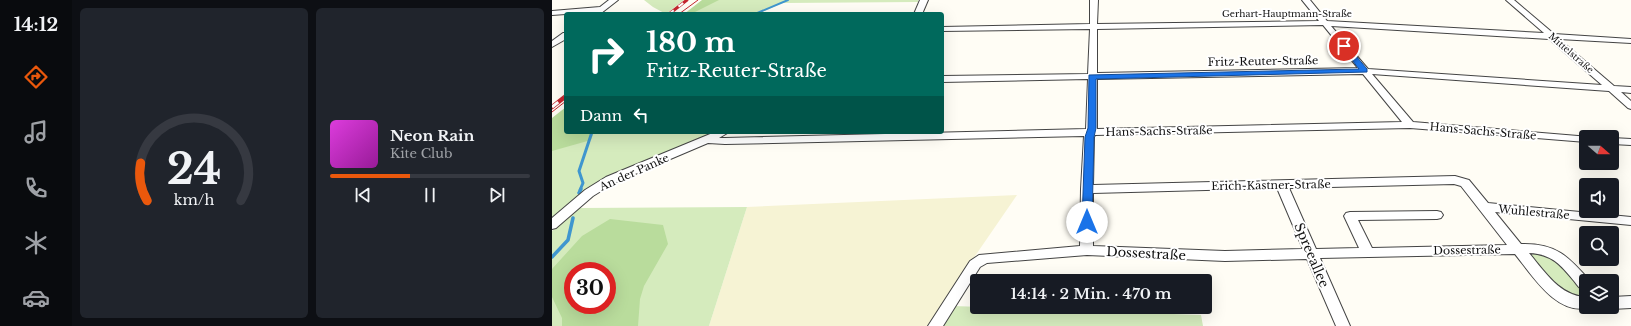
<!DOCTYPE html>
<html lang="de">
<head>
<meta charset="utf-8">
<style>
	:root { --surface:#171b24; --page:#20242c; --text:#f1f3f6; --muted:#9ea1a6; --line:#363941; --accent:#ea580c }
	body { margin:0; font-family:"Libre Baskerville",serif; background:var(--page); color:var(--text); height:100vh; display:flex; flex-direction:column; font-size:15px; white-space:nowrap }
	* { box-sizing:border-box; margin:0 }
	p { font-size:13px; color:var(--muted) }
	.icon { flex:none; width:22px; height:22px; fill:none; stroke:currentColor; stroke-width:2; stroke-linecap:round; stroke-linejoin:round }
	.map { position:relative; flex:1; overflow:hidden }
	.details { display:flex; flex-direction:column; gap:8px; padding:8px; background:#0d0f14; width:480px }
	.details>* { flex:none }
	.top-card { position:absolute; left:12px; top:12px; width:380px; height:122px; border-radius:4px; box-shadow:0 4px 16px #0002; background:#00695c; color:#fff; overflow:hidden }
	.needle { width:26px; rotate:110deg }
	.tools { position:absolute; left:1027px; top:130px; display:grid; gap:8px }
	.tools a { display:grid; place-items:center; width:40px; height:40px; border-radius:4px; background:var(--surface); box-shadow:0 4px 16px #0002; font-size:20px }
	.speed { position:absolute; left:12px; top:262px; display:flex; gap:8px; font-size:20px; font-weight:700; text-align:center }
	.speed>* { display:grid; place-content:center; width:52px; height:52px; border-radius:50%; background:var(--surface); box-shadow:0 4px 16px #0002; line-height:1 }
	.speed .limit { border:6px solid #d22; background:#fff; color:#111 }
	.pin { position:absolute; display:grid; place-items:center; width:34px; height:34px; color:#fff; margin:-17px; border:2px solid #fff; border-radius:50%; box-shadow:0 1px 4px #0007 }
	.me { position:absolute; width:44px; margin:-22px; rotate:0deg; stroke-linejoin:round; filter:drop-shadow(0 0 3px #0008) }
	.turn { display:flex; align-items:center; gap:14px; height:84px; padding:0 16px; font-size:18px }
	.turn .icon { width:52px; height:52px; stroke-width:2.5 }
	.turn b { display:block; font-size:28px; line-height:34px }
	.then { display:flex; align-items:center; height:38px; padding:0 16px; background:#0003; gap:8px; font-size:15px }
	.details .card { flex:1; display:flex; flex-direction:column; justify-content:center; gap:6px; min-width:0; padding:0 14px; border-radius:6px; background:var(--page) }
	.details .dial { align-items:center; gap:0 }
	.dial svg { height:104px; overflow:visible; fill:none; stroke:var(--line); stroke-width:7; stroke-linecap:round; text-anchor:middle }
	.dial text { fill:var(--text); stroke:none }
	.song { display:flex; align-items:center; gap:12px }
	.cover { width:48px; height:48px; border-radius:6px; background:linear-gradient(135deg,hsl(300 70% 55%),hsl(300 70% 35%)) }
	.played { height:4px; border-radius:2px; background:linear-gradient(90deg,var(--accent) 40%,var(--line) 40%) }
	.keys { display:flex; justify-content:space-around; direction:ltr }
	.details .tiles { flex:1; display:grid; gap:8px; grid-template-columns:repeat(2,1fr) }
	.trip { position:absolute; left:418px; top:274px; width:242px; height:40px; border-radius:4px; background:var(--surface); box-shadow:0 4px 16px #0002; font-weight:600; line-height:40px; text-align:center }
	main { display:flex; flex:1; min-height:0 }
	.menu { display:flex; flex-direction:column; width:72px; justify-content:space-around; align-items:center; background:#090b0e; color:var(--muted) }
	.menu .icon { width:28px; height:28px }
	.menu .on { color:var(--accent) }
	.menu b { font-size:18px; color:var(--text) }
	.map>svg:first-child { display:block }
	.farmland { fill:#f6f3d4 }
	.green { fill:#d5ebbd; fill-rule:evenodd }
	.forest { fill:#b9dc9c; fill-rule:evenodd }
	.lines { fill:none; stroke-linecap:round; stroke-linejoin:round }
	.stream-far2 { stroke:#3f96cf; stroke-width:2 }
	.stream-far1 { stroke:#3f96cf; stroke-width:3 }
	.stream { stroke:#3f96cf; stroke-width:3.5 }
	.minor-casing { stroke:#444; stroke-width:2 }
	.minor { fill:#fff; fill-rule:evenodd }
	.tram { stroke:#c4262e; stroke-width:1 }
	.rail-far1-casing { stroke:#c4262e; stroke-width:3 }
	.rail-casing { stroke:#c4262e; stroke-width:4.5 }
	.rail-far1 { stroke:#fff; stroke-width:2; stroke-dasharray:6; stroke-linecap:butt }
	.rail { stroke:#fff; stroke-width:3; stroke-dasharray:8; stroke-linecap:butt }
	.route { fill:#1a73e8; stroke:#114b97 }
	.labels { text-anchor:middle; stroke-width:4; stroke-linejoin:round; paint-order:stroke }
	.far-street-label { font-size:9px; fill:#111; stroke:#fff }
	.street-label { font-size:11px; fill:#111; stroke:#fff }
	.near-street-label { font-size:13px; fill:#111; stroke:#fff }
</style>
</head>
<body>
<main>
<nav class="menu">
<b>14:12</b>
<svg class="icon on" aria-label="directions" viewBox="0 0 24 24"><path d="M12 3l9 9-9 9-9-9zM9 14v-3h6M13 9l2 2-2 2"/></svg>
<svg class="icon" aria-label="music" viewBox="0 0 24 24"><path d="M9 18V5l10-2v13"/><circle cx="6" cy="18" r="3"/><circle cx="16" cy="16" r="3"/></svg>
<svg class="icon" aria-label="phone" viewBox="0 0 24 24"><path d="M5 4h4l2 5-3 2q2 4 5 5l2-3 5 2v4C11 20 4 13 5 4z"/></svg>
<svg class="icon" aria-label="climate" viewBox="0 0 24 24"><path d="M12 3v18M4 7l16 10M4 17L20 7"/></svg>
<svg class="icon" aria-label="car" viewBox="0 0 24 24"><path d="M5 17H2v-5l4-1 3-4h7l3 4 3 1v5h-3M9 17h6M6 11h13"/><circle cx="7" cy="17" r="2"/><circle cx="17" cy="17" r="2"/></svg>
</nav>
<section class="details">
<div class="tiles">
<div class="card dial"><svg viewBox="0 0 100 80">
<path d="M14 69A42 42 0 1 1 86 69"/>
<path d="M14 69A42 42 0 0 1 9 40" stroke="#ea580c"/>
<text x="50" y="56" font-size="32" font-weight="700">24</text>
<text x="50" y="72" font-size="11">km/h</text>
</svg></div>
<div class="card">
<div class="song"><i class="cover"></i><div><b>Neon Rain</b><p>Kite Club</p></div></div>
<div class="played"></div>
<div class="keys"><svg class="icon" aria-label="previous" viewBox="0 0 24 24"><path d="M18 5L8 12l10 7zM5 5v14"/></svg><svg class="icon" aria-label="pause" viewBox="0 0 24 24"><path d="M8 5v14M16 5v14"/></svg><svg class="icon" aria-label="next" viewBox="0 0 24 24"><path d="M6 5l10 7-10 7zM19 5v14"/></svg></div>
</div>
</div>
</section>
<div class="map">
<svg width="1079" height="326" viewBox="0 0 1079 326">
	<rect width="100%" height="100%" fill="#fffdf5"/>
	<polygon class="farmland" points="465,195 375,326 157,326 195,207"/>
	<g class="green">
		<polygon points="92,0 132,0 114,14 101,7"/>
		<polygon points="152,0 366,0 366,2 230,3 206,14 134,14"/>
		<polygon points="0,119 14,132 168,132 56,180 0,221"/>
		<path d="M195,207l-38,119h-157v-95l27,-23zM21,271h34v34h-34z"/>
		<polygon points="982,252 1003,257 1034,290 1034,298 1011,293 980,260 980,255"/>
		<polygon points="401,306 649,315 651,326 388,326"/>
	</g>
	<g class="forest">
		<polygon points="150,0 167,0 139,14 132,14"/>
		<polygon points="14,107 14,132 42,132 39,140 0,151 0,118"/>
		<path d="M58,219l53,6 5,19 -24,42 -4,13 -2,27h-76v-8l-10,-21v-28l30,-33zM21,271h34v34h-34z"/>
	</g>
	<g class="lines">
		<polyline class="stream-far2" points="203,14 236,0"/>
		<polyline class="stream-far1" points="28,190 31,183 27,171 40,132"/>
		<g class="stream">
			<polyline points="27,193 29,189"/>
			<polyline points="0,257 16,240 21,218"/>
		</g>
		<defs>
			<g id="minor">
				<polygon points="57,0 66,0 48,14 39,14 41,12 0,15 0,11 48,7"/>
				<polygon points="368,0 376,0 370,14 362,14"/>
				<path d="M538,0h8l-1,24 222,-3 -17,-21h8l17,21 217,12 -38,-33h8l40,34 77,5v4l-72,-4 55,47 17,1v6l-10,-1 10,9v8l-3,-1 -19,-17 -237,-17 41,48 177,15h-4v5l-176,-14 -315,7 -1,2 -1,48 362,-9 14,4 19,23 143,14v8l-136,-13 26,32c35,-1 47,12 69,37h-4v10c-6,-1 -8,-5 -12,-10 -13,-16 -22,-27 -45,-28 16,19 31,43 57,44v10h5c-33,11 -59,-32 -76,-53l-195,4 30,68h-14l-29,-67 -82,2 -138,-6 -100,8 -7,4 -37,59h-15l42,-65 9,-6 101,-9 1,-57 3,-53 -359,8 -17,-1 -94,40 -21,13 -37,32 -4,1v-11l33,-28 21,-13 109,-45h14l-10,6h6l361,-9 2,-50 -146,3v-6l146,-2 2,-45 -148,2v-4l148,-3zM771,25l35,43 -261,5v-44zM779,26l218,13 53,46 -234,-16zM811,74l39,48 -305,7v-50zM902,184l7,2 46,59 -135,3 -14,-28 79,-1 4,-1 2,-3 -2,-3 -4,-1 -87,1 -4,1 -2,3 15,32 -43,1 -27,-61zM725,188l26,61 -78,2 -132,-5v-53z"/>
				<polygon points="11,33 14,33 14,39 0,47 0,41"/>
				<polygon points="1060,138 1079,139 1079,145 1060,144"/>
				<polygon points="1079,296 1079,308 1060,309 1055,307 1060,307 1060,297"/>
			</g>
		</defs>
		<use href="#minor" class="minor-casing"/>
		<use href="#minor" class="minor"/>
		<g class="tram">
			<polyline points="127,14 146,0"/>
			<polyline points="0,112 14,101"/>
		</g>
		<defs>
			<polyline id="rail-far1" points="117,14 135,0"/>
			<polyline id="rail" points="0,107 14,96"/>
		</defs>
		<use href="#rail-far1" class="rail-far1-casing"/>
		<use href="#rail" class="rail-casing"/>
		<use href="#rail-far1" class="rail-far1"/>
		<use href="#rail" class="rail"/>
	</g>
	<polygon class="route" points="790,44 794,44 815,69 815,72 544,79 544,128 542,137 540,222 539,225 531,225 530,222 533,137 536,128 537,75 807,69 790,47"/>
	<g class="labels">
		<g class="far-street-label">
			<text x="735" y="17">Gerhart-Hauptmann-Straße</text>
			<text transform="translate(1019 53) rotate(41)" y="3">Mittelstraße</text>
		</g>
		<g class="street-label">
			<text transform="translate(711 61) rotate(-1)" y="4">Fritz-Reuter-Straße</text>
			<text transform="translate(607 131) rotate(-1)" y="4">Hans-Sachs-Straße</text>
			<text transform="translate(931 131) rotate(5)" y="4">Hans-Sachs-Straße</text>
			<text transform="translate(82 172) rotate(-24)" y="4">An der Panke</text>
			<text transform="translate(719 185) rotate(-1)" y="4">Erich-Kästner-Straße</text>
			<text transform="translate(982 212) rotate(5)" y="4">Wuhlestraße</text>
			<text transform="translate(915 250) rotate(-1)" y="4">Dossestraße</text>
		</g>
		<g class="near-street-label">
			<text transform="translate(594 253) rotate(3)" y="5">Dossestraße</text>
			<text transform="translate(760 255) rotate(67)" y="5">Spreeallee</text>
		</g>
	</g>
</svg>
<div class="tools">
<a><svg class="needle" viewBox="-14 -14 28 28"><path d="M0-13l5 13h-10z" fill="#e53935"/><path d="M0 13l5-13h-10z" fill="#9ea1a6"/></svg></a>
<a><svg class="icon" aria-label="sound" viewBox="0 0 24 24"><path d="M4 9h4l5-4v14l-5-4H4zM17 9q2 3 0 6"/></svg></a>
<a><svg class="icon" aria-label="search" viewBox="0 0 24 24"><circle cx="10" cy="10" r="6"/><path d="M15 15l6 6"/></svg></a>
<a><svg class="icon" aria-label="layers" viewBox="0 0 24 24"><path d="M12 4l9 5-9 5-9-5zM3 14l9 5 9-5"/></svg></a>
</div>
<div class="speed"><div class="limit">30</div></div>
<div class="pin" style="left:792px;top:46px;background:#d93025"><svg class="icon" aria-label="arrive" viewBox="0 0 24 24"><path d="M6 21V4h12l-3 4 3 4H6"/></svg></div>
<svg class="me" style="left:535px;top:222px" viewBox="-20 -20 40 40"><circle r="19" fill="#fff"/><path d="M0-13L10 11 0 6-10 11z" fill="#1a73e8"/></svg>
<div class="trip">14:14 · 2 Min. · 470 m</div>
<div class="top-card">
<div class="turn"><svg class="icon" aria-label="right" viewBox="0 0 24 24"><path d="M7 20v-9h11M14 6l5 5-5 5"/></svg><div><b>180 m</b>Fritz-Reuter-Straße</div></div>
<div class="then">Dann<svg class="icon" aria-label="left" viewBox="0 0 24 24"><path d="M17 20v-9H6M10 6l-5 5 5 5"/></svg></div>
</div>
</div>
</main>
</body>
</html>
